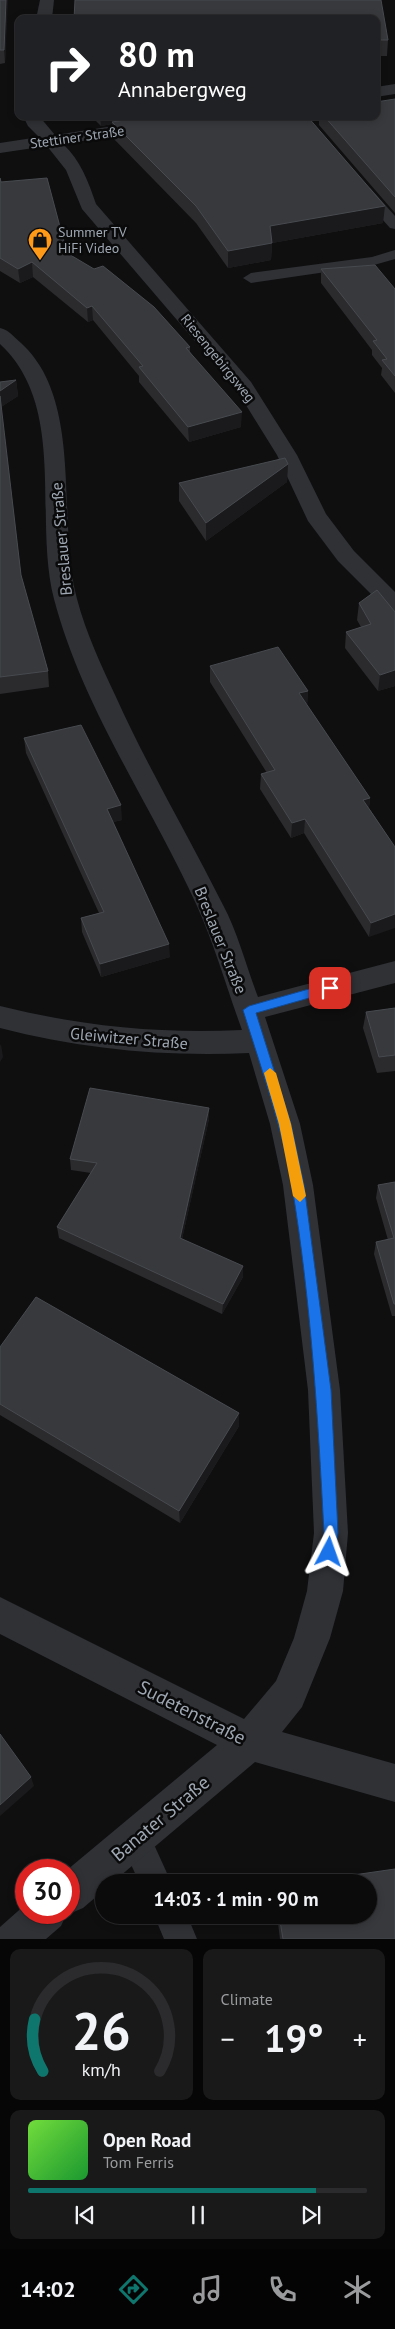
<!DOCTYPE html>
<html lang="en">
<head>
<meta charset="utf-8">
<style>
	:root { --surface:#0b0b0c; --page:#19191a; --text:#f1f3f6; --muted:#9a9b9d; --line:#2b2b2d; --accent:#0f766e }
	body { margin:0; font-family:"PT Sans",sans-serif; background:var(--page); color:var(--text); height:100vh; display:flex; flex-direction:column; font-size:19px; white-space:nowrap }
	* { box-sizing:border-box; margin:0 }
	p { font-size:16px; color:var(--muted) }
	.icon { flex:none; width:28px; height:28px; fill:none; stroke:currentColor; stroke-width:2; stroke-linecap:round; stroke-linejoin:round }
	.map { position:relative; height:1939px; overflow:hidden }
	.sheet { display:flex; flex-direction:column; gap:10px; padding:10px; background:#060607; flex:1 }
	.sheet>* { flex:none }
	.banner { position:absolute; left:15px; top:15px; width:365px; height:105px; border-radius:10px; box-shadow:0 2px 8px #0003,0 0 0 1px var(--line); background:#202124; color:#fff; overflow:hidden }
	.speed { position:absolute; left:15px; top:1859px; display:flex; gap:10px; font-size:25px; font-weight:700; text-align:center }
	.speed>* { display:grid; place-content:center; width:65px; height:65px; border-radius:50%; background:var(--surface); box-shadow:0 2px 8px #0003,0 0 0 1px var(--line); line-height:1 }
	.speed .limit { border:8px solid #d22; background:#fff; color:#111 }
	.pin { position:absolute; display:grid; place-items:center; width:42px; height:42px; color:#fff; margin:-21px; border-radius:10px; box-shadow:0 2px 8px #0006 }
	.me { position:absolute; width:55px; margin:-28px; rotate:4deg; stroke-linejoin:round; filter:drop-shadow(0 0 4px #0008) }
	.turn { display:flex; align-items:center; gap:18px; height:105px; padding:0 20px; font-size:22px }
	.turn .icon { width:65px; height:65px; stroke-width:2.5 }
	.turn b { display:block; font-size:35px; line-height:42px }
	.big { font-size:38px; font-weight:700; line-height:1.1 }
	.sheet .tile { flex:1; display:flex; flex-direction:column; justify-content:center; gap:8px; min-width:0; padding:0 18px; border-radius:10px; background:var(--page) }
	.sheet .dial { align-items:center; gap:0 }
	.dial svg { height:130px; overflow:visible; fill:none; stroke:var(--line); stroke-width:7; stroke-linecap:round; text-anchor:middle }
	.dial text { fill:var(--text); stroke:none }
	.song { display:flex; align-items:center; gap:15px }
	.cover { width:60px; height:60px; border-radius:8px; background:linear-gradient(135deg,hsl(100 70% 55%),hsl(130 70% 35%)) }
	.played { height:5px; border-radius:2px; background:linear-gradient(90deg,var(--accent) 85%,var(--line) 85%) }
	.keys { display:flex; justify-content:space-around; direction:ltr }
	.heat { display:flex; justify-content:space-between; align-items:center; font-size:28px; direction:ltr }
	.sheet .tiles { flex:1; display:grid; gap:10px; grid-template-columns:1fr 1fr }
	.tile:last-child { grid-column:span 2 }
	.trip { position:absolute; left:95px; top:1874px; width:282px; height:50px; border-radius:25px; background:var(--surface); box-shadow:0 2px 8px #0003,0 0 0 1px var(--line); font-weight:700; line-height:50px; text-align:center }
	.tabs { display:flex; height:80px; justify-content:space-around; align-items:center; background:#040405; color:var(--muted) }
	.tabs .icon { width:35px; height:35px }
	.tabs .on { color:var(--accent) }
	.tabs b { font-size:22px; color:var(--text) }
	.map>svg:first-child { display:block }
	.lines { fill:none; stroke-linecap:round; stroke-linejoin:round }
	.service { fill:#2f3135; fill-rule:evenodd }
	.minor { fill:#2f3135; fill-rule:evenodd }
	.wall { fill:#2b2b2e }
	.shaded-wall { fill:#1a1a1c }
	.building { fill:#37393c; stroke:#474a4f }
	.route { fill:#1a73e8; stroke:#114b97 }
	.slow { fill:#f59e0b }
	.labels { text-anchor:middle; stroke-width:5; stroke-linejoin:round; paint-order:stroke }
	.far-street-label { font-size:14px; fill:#9ea7b2; stroke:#0a0a0b }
	.far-poi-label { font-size:14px; fill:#9ea7b2; stroke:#0a0a0b; text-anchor:start }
	.street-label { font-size:16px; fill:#9ea7b2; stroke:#0a0a0b }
	.near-street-label { font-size:19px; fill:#9ea7b2; stroke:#0a0a0b }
</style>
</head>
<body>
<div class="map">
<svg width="395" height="1939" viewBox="0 0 395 1939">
	<rect width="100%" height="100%" fill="#0f0f10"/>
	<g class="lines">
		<g class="service">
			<polygon points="365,187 370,188 395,216 395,229 390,228 360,194 358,191 360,188"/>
			<polygon points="395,250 395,259 374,265 251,283 243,278 251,273 372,257"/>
			<polygon points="135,1822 146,1827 171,1882 139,1882 119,1838 124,1827"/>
			<polygon points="154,1915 187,1915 197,1939 164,1939"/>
		</g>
		<g class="minor">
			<polygon points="40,0 54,0 52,19 36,19"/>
			<polygon points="395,84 395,94 376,97 376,87"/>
			<path d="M23,116h16l16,19 124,-19h43l-8,5 -151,23c18,17 25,37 33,60l155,178 46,73 29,59 28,37 41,41v20l-8,-2 -49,-49 -30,-40 -31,-66 -41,-66 -154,-180 -16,-39 -19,-24 -47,7v-10l39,-6 -11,-11z"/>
			<path d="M0,328c9,2 14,9 21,15 64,58 35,179 56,256 9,34 24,66 39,98 32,71 72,138 107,208 15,28 23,61 35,92l137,-36v22l-130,34 35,107 13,61 27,205 8,143 -5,58 -13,47 -28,69 -20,25 113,32v38l-140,-40 -142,120h-9v8l-21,18 -14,6 -2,-1 -6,13 -15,13h-46v-12l26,-23v8h43l-2,-42 150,-125 -217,-111v-37l244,122 32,-38 18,-43 13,-47 7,-58 -6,-143 -25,-205 -13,-61 -21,-71c-85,4 -167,-4 -249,-25v-22c80,20 160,28 242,24 -15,-41 -27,-84 -45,-124 -46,-102 -114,-197 -143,-307 -21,-81 14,-192 -54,-255z"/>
		</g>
	</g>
	<g class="wall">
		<polygon points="0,0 7,1 5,63 0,64"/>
		<polygon points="376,19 388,40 387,56 376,56"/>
		<polygon points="395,99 395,213 319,125 319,116 376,116"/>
		<polygon points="91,116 307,116 383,223 272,243 271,260 228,268 196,223 113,138 112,124 101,126"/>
		<polygon points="0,178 1,182 67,253 190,347 190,352 241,427 189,442 139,382 139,376 93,320 88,322 33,277 20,283 0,271"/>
		<polygon points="321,269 395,289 395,393 381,375 382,368 372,355 372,350 321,283"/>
		<polygon points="16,380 18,396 1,407 8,468 21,575 48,671 49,687 0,694 0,382"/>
		<polygon points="288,464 287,482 206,541 179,501 179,483"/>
		<polygon points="359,603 395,612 395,686 378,691 345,648 346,632 361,627 357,620"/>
		<polygon points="210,666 308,691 307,705 370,798 369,808 395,847 369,937 304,833 291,838 260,789 261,774 267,773 210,682"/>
		<polygon points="24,738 122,820 113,822 170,957 101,977 82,932 81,918 99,913 26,753"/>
		<polygon points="395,1008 395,1071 377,1073 363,1028 366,1012"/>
		<polygon points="209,1119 182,1239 243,1277 222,1314 59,1238 57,1227 91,1173 71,1170 70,1159"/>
		<polygon points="395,1182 395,1316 392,1316 374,1254 376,1242 388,1240 376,1198 378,1185"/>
		<polygon points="0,1347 239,1426 180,1523 0,1415"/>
		<polygon points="277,1915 369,1915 395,1939 280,1939"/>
	</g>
	<g class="shaded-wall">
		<polygon points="6,0 8,0 5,63 4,50"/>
		<polygon points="100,116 165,116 112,122 112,124 101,126"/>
		<polygon points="385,206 383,223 272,243 271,260 228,268 228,251 270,226"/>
		<polygon points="32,262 33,277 20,283 18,269"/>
		<polygon points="92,306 93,320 88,322 87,308"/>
		<polygon points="16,380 18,396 1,407 0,391"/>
		<polygon points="242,412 241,427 189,442 188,427"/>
		<polygon points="288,464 287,482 206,541 206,523"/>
		<polygon points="395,670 395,686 378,691 380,675"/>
		<polygon points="308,691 307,706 299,693"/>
		<polygon points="370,798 368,813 363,800"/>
		<polygon points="121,805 122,820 108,823 107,809"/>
		<polygon points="305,819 304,833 291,838 292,823"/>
		<polygon points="395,914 395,928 369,937 371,923"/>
		<polygon points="169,944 170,957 101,977 100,964"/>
		<polygon points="1,1044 3,1057 0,1062 0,1046"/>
		<polygon points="209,1108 209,1119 180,1248 180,1238"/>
		<polygon points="243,1266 243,1277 222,1314 223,1304"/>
		<polygon points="239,1413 239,1426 180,1523 179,1511"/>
		<polygon points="31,1777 34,1786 0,1816 0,1805"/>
	</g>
	<g class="building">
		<polygon points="0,0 6,0 4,50 0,50"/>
		<polygon points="75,0 381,0 388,40 376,40 376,19 74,19"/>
		<polygon points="395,99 395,197 324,116 376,116 376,102"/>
		<polygon points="149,116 307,116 385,206 270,226 272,243 228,251 196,206 112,122"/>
		<polygon points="0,178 1,182 47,178 67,253 94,269 103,266 154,307 190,347 186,348 242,412 188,427 139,367 143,366 92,306 87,308 32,262 18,269 0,258"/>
		<polygon points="375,265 395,289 395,376 382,360 387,359 373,341 377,340 321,269"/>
		<polygon points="16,380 0,391 0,382"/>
		<polygon points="0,396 21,575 48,671 0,677"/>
		<polygon points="285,458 288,464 206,523 179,483"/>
		<polygon points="377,590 395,612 395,670 380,675 346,632 371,624 359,603"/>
		<polygon points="278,647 308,691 299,693 370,798 363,800 395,847 395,914 371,923 305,819 292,823 261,774 275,770 210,666"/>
		<polygon points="81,725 121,805 107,809 169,944 100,964 81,918 104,912 24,738"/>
		<polygon points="395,1008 395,1055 379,1057 366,1012"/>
		<polygon points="90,1088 209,1108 180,1238 243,1266 223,1304 57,1227 97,1163 70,1159"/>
		<polygon points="395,1182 395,1304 394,1304 376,1242 394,1238 378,1185"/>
		<polygon points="36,1297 239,1413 179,1511 0,1404 0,1347"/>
		<polygon points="0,1734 31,1777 0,1805"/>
		<polygon points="395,1869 395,1939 283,1939 279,1915 369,1915 369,1882 305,1882"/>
	</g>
	<path class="route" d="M330,983l4,1v7l-78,22 35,111 13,61 27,205 7,143 -4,25 -5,2 -5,-2 -2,-6 2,-19c-6,-116 -13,-232 -32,-347 -10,-60 -31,-118 -49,-176l6,-4z"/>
	<polygon class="slow" points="270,1068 276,1073 291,1124 306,1196 300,1202 293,1196 279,1124 264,1073"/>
	<defs>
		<symbol id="shop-pin" viewBox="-11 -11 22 30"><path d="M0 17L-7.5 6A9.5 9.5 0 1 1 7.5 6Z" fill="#ff9a18" stroke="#0a0a0b"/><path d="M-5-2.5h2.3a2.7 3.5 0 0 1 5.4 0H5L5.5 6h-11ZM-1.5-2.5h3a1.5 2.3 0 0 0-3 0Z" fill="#111"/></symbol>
	</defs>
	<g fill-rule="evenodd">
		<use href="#shop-pin" x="26" y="226" width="28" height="38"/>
	</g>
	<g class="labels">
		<g class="far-street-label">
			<text transform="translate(77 137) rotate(-8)" y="5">Stettiner Straße</text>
			<text transform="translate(218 358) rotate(51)" y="5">Riesengebirgsweg</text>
		</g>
		<g class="far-poi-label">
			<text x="58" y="237">Summer TV<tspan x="58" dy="16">HiFi Video</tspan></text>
		</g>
		<g class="street-label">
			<text transform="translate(61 539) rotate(-95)" y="6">Breslauer Straße</text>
			<text transform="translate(221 940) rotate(68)" y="6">Breslauer Straße</text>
			<text transform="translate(129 1038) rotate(5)" y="6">Gleiwitzer Straße</text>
		</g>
		<g class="near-street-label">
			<text transform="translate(192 1712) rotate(27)" y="7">Sudetenstraße</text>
			<text transform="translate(160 1818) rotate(-40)" y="7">Banater Straße</text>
		</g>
	</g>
</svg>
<div class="speed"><div class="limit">30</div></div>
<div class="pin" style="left:330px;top:988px;background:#d93025"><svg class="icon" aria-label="arrive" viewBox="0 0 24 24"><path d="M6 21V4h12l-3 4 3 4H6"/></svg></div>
<svg class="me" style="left:329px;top:1552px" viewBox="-20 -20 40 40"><path d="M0-17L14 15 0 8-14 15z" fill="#1a73e8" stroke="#fff" stroke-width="4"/></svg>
<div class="trip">14:03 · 1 min · 90 m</div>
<div class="banner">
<div class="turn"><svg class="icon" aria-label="right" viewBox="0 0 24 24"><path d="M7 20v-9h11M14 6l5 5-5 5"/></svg><div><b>80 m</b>Annabergweg</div></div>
</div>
</div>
<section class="sheet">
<div class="tiles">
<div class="tile dial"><svg viewBox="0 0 100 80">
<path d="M14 69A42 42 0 1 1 86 69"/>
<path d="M14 69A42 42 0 0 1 9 37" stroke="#0f766e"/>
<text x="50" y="56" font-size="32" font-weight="700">26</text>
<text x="50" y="72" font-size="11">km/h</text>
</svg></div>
<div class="tile"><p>Climate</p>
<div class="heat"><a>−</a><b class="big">19°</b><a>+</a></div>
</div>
<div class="tile">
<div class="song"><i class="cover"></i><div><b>Open Road</b><p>Tom Ferris</p></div></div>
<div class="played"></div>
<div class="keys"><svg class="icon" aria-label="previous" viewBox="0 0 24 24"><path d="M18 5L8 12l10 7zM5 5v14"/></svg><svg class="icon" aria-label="pause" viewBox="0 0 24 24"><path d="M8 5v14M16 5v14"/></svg><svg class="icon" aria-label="next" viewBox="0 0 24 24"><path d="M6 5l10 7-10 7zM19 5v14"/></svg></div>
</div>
</div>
</section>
<nav class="tabs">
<b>14:02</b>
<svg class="icon on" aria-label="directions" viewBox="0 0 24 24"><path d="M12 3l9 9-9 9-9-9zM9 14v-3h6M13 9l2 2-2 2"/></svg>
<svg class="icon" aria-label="music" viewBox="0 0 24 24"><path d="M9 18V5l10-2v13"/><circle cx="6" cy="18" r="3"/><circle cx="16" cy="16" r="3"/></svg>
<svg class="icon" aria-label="phone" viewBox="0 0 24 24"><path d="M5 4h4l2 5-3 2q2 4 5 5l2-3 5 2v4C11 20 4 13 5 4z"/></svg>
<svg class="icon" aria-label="climate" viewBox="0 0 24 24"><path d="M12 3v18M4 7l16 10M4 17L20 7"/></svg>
</nav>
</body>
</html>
